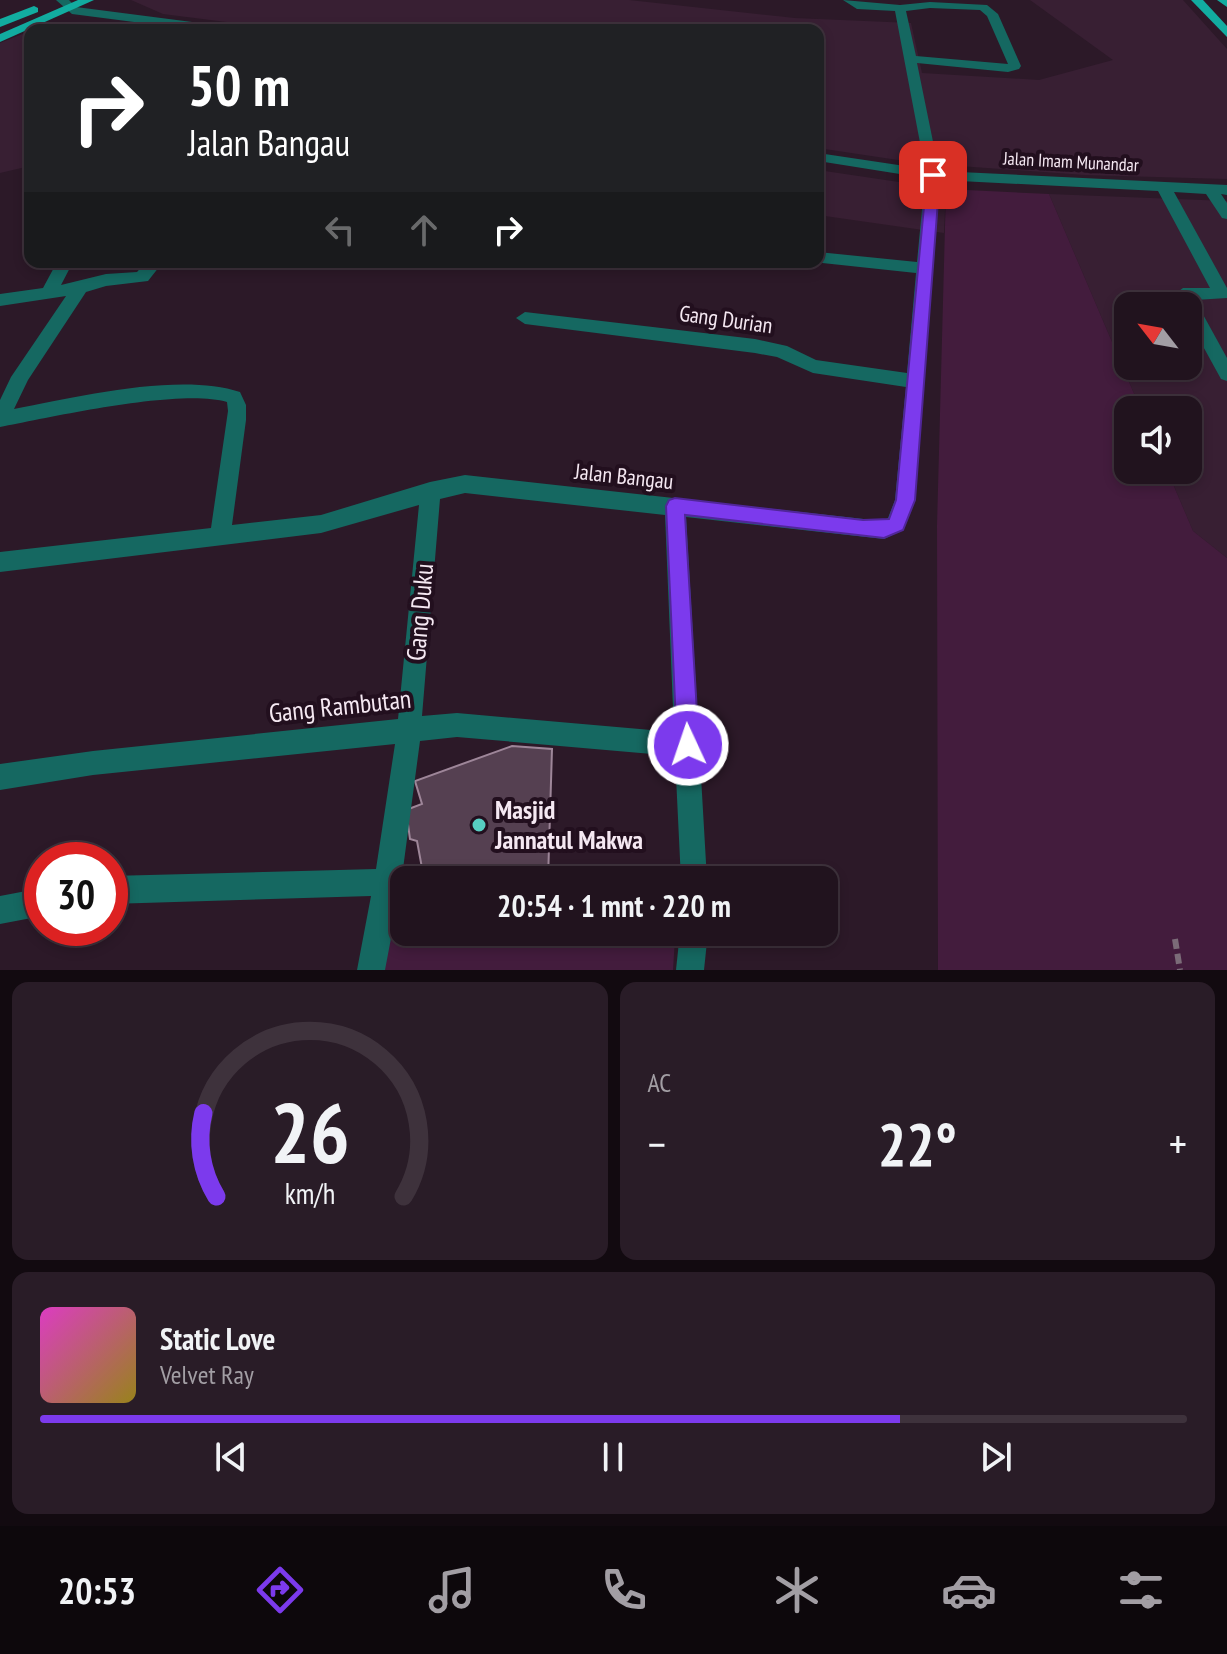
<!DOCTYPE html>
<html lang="id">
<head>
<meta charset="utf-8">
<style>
	:root { --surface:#21131e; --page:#291c27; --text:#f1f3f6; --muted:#a29ea4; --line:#3e323c; --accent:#7c3aed }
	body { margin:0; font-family:"PT Sans Narrow",sans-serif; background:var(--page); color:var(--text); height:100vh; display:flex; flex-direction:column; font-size:30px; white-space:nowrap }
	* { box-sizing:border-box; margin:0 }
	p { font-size:26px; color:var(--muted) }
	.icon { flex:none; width:44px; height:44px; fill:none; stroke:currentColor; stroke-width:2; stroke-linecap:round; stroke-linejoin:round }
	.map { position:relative; height:970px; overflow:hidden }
	.details { display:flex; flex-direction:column; gap:12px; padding:12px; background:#120a10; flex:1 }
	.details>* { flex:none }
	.banner { position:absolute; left:24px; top:24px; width:800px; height:244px; border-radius:16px; box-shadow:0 4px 12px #0003,0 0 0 2px var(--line); background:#202124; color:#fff; overflow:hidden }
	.needle { width:52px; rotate:301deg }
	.fabs { position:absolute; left:1114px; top:292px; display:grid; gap:16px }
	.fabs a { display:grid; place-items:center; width:88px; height:88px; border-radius:16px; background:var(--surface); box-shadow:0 4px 12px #0003,0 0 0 2px var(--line); font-size:40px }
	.speed { position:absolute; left:24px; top:842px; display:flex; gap:16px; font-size:40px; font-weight:700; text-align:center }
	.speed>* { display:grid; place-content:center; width:104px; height:104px; border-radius:50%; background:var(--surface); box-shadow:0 4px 12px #0003,0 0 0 2px var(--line); line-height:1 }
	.speed .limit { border:12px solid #d22; background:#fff; color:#111 }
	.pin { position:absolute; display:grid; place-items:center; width:68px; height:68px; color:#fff; margin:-34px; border-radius:16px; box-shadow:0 4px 12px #0006 }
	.me { position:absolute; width:88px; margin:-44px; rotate:357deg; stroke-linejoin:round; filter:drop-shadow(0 0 6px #0008) }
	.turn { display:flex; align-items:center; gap:28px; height:168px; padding:0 32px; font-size:36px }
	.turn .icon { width:104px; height:104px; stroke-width:2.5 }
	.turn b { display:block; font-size:56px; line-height:68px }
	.lanes { display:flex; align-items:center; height:76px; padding:0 32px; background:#0003; justify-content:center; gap:40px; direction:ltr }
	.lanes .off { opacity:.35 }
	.big { font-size:60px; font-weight:700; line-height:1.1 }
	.details .card { flex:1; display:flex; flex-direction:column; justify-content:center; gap:12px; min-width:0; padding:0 28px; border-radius:16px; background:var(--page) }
	.details .dial { align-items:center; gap:0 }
	.dial svg { height:208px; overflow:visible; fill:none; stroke:var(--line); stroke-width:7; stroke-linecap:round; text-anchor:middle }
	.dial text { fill:var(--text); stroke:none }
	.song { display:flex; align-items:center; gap:24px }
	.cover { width:96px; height:96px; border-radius:12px; background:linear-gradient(135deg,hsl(310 70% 55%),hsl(50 70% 35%)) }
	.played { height:8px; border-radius:4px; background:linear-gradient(90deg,var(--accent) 75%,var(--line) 75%) }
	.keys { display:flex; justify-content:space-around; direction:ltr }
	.heat { display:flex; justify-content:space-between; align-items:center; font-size:44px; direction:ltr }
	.details .tiles { flex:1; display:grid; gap:12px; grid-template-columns:1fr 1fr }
	.card:last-child { grid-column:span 2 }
	.trip { position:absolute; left:390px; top:866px; width:448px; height:80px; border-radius:16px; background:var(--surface); box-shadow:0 4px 12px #0003,0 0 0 2px var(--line); font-weight:700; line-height:80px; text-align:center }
	.tabs { display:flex; height:128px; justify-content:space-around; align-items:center; background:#0d080c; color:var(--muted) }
	.tabs .icon { width:56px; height:56px }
	.tabs .current { color:var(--accent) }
	.tabs b { font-size:36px; color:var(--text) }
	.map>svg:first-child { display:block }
	.built { fill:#381f33; fill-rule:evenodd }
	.green { fill:#431c3d }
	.building { fill:#554051; stroke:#9e8699; stroke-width:2 }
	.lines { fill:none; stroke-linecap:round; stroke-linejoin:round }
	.path { stroke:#7b6b78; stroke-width:6; stroke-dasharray:10 5; stroke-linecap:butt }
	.minor { fill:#156861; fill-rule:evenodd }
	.major { fill:#12aca0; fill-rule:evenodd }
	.route { fill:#7c3aed; stroke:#51269a; stroke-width:2 }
	.poi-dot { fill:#57cec2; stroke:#220f1e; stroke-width:3 }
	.labels { text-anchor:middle; stroke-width:8; stroke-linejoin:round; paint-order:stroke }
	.far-street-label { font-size:18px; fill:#f5e8f2; stroke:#220f1e }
	.street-label { font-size:22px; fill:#f5e8f2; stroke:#220f1e }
	.near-street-label { font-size:26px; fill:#f5e8f2; stroke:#220f1e }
	.near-poi-label { font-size:26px; font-weight:bold; fill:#f5e8f2; stroke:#220f1e; text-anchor:start }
</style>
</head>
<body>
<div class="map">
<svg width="1227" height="970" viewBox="0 0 1227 970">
	<rect width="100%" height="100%" fill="#2c1928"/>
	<g class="built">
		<polygon points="131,0 629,0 795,18 911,23 922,73 1039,80 1113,60 1030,0 1183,0 1227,49 1227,179 1085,175 918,163 818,148 818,30 290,30 163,14"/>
		<polygon points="30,31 30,166 0,173 0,43"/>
		<polygon points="818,170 946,189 944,233 818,215"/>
		<path d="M1049,194l178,7v357l-34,-27 -26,-61h21v-60h-47zM1128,306h60v60h-60z"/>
	</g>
	<g class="green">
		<polygon points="946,189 1049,194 1141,410 1128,410 1128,470 1167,470 1193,531 1227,558 1227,970 938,970 937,526"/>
		<polygon points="404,906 404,932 672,932 675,938 673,970 382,970 399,910"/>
	</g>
	<polygon class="building" points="512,746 552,749 548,880 449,880 447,866 422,868 417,841 410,839 406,810 422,804 415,781"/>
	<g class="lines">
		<polyline class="path" points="1175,939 1180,970"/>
		<g class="minor">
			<polygon points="56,0 69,0 76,7 223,26 229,30 196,30 72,14"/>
			<path d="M843,0l57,5 30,-3 57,3 11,9 23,52 -2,3 -11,3 -91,-9 22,108 288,14v10l-6,-1 6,9v16l-5,-1 -16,-24 -32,-2 53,96v10l-32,2 32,58v23l-6,-2 -33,-60v-13h-7l-6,-12 8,-6h27l-52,-97 -218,-11 -25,320 -12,30 -19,9 -198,-22 21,363h-26l-6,-124 -218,-19 -37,4 -17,128 11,3 3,8h-13v15l-5,1 -14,74h-28l14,-74 -261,8v-28l266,-7 19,-125 -302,31 -93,15v-26l93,-13 305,-32 21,-214 -98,28 -321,39v-20l211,-24 17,-117 -1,-9c-47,-14 -175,15 -227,25v-27l11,-23 55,-81 -66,10v-12l43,-6 14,-26h16l-12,23 45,-11 31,-2 9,-10h17l-15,19 -42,5 -20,6 -58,88 -14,29c62,-12 166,-37 226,-17l6,13v15l-14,105 89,-10 109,-33 35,-7 417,46 6,-3 7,-18 11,-113 -93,-14 -36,-16 -22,-4 -230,-29 -9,-6 9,-6 230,27 32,7 29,14 91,13 9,-100 -103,-11h5v-10l99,10 8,-84 -107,-17v-8l107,16 -30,-158 -38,-2zM930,8l50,2 7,6 21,48 -92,-8 -10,-45zM465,493l200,22 9,217 -217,-19 -35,3 18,-217z"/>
			<polygon points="42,888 42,916 0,924 0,896"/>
			<polygon points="680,932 708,932 704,970 676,970"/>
		</g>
		<g class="major">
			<polygon points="78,0 94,0 0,42 0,34"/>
			<polygon points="1191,0 1203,0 1227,26 1227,37"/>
			<polygon points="1217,0 1227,0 1227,7"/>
			<polygon points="34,6 38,8 38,12 0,27 0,19"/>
		</g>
	</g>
	<polygon class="route" points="933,170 940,175 915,500 903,530 884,538 685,515 699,745 696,753 688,757 680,753 677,745 666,506 669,500 675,498 863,520 889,519 896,500 927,175"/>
	<circle class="poi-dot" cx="479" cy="825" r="8"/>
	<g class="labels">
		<g class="far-street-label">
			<text transform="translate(1071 162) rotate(3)" y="6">Jalan Imam Munandar</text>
		</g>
		<g class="street-label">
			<text transform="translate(726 319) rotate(8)" y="8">Gang Durian</text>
			<text transform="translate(624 476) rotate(6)" y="8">Jalan Bangau</text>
		</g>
		<g class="near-street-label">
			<text transform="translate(420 612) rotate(-85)" y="9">Gang Duku</text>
			<text transform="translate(340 706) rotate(-6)" y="9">Gang Rambutan</text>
		</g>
		<g class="near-poi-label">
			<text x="495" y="819">Masjid<tspan x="495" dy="30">Jannatul Makwa</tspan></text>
		</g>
	</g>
</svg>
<div class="fabs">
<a><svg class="needle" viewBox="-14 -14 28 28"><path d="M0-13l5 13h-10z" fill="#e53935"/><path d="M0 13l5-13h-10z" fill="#a29ea4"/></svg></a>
<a><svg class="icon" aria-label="sound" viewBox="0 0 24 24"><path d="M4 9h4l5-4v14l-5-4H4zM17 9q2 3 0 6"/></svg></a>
</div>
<div class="speed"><div class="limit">30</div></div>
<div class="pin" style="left:933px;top:175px;background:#d93025"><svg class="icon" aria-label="arrive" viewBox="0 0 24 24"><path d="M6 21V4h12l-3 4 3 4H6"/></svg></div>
<svg class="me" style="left:688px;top:745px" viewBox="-20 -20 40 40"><circle r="17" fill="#7c3aed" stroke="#fff" stroke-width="3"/><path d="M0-11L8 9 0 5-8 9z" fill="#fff"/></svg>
<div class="trip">20:54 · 1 mnt · 220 m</div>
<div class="banner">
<div class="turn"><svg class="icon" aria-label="right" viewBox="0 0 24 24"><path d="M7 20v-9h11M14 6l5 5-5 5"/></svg><div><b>50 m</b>Jalan Bangau</div></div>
<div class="lanes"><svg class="icon off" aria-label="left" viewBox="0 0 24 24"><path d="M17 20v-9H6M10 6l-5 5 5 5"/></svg><svg class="icon off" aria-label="ahead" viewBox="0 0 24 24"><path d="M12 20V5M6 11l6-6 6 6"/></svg><svg class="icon" aria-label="right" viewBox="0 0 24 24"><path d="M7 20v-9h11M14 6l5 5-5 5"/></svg></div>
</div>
</div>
<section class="details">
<div class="tiles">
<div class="card dial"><svg viewBox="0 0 100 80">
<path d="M14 69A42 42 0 1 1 86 69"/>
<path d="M14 69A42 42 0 0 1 9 37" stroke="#7c3aed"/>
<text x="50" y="56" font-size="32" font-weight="700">26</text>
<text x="50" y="72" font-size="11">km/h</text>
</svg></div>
<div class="card"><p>AC</p>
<div class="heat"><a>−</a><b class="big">22°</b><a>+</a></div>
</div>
<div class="card">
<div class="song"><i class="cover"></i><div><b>Static Love</b><p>Velvet Ray</p></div></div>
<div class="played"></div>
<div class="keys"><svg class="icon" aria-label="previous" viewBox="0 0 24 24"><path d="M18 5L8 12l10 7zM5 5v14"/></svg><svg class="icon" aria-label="pause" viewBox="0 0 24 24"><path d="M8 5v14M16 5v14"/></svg><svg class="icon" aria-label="next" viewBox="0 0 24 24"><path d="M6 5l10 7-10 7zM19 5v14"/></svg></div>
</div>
</div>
</section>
<nav class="tabs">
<b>20:53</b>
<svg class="icon current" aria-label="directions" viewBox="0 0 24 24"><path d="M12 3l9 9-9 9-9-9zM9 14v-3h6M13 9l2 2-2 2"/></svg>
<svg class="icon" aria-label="music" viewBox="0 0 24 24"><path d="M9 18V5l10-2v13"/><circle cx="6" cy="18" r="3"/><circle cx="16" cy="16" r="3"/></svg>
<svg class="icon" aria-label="phone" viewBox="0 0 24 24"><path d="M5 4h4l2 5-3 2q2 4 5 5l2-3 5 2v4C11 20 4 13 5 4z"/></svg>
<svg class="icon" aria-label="climate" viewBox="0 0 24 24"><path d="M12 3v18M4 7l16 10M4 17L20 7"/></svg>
<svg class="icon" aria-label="car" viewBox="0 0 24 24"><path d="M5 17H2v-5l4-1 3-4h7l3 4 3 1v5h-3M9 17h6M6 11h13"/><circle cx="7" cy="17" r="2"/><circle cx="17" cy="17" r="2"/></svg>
<svg class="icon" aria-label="filters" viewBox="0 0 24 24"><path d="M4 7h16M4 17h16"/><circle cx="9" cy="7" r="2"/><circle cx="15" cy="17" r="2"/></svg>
</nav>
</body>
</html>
